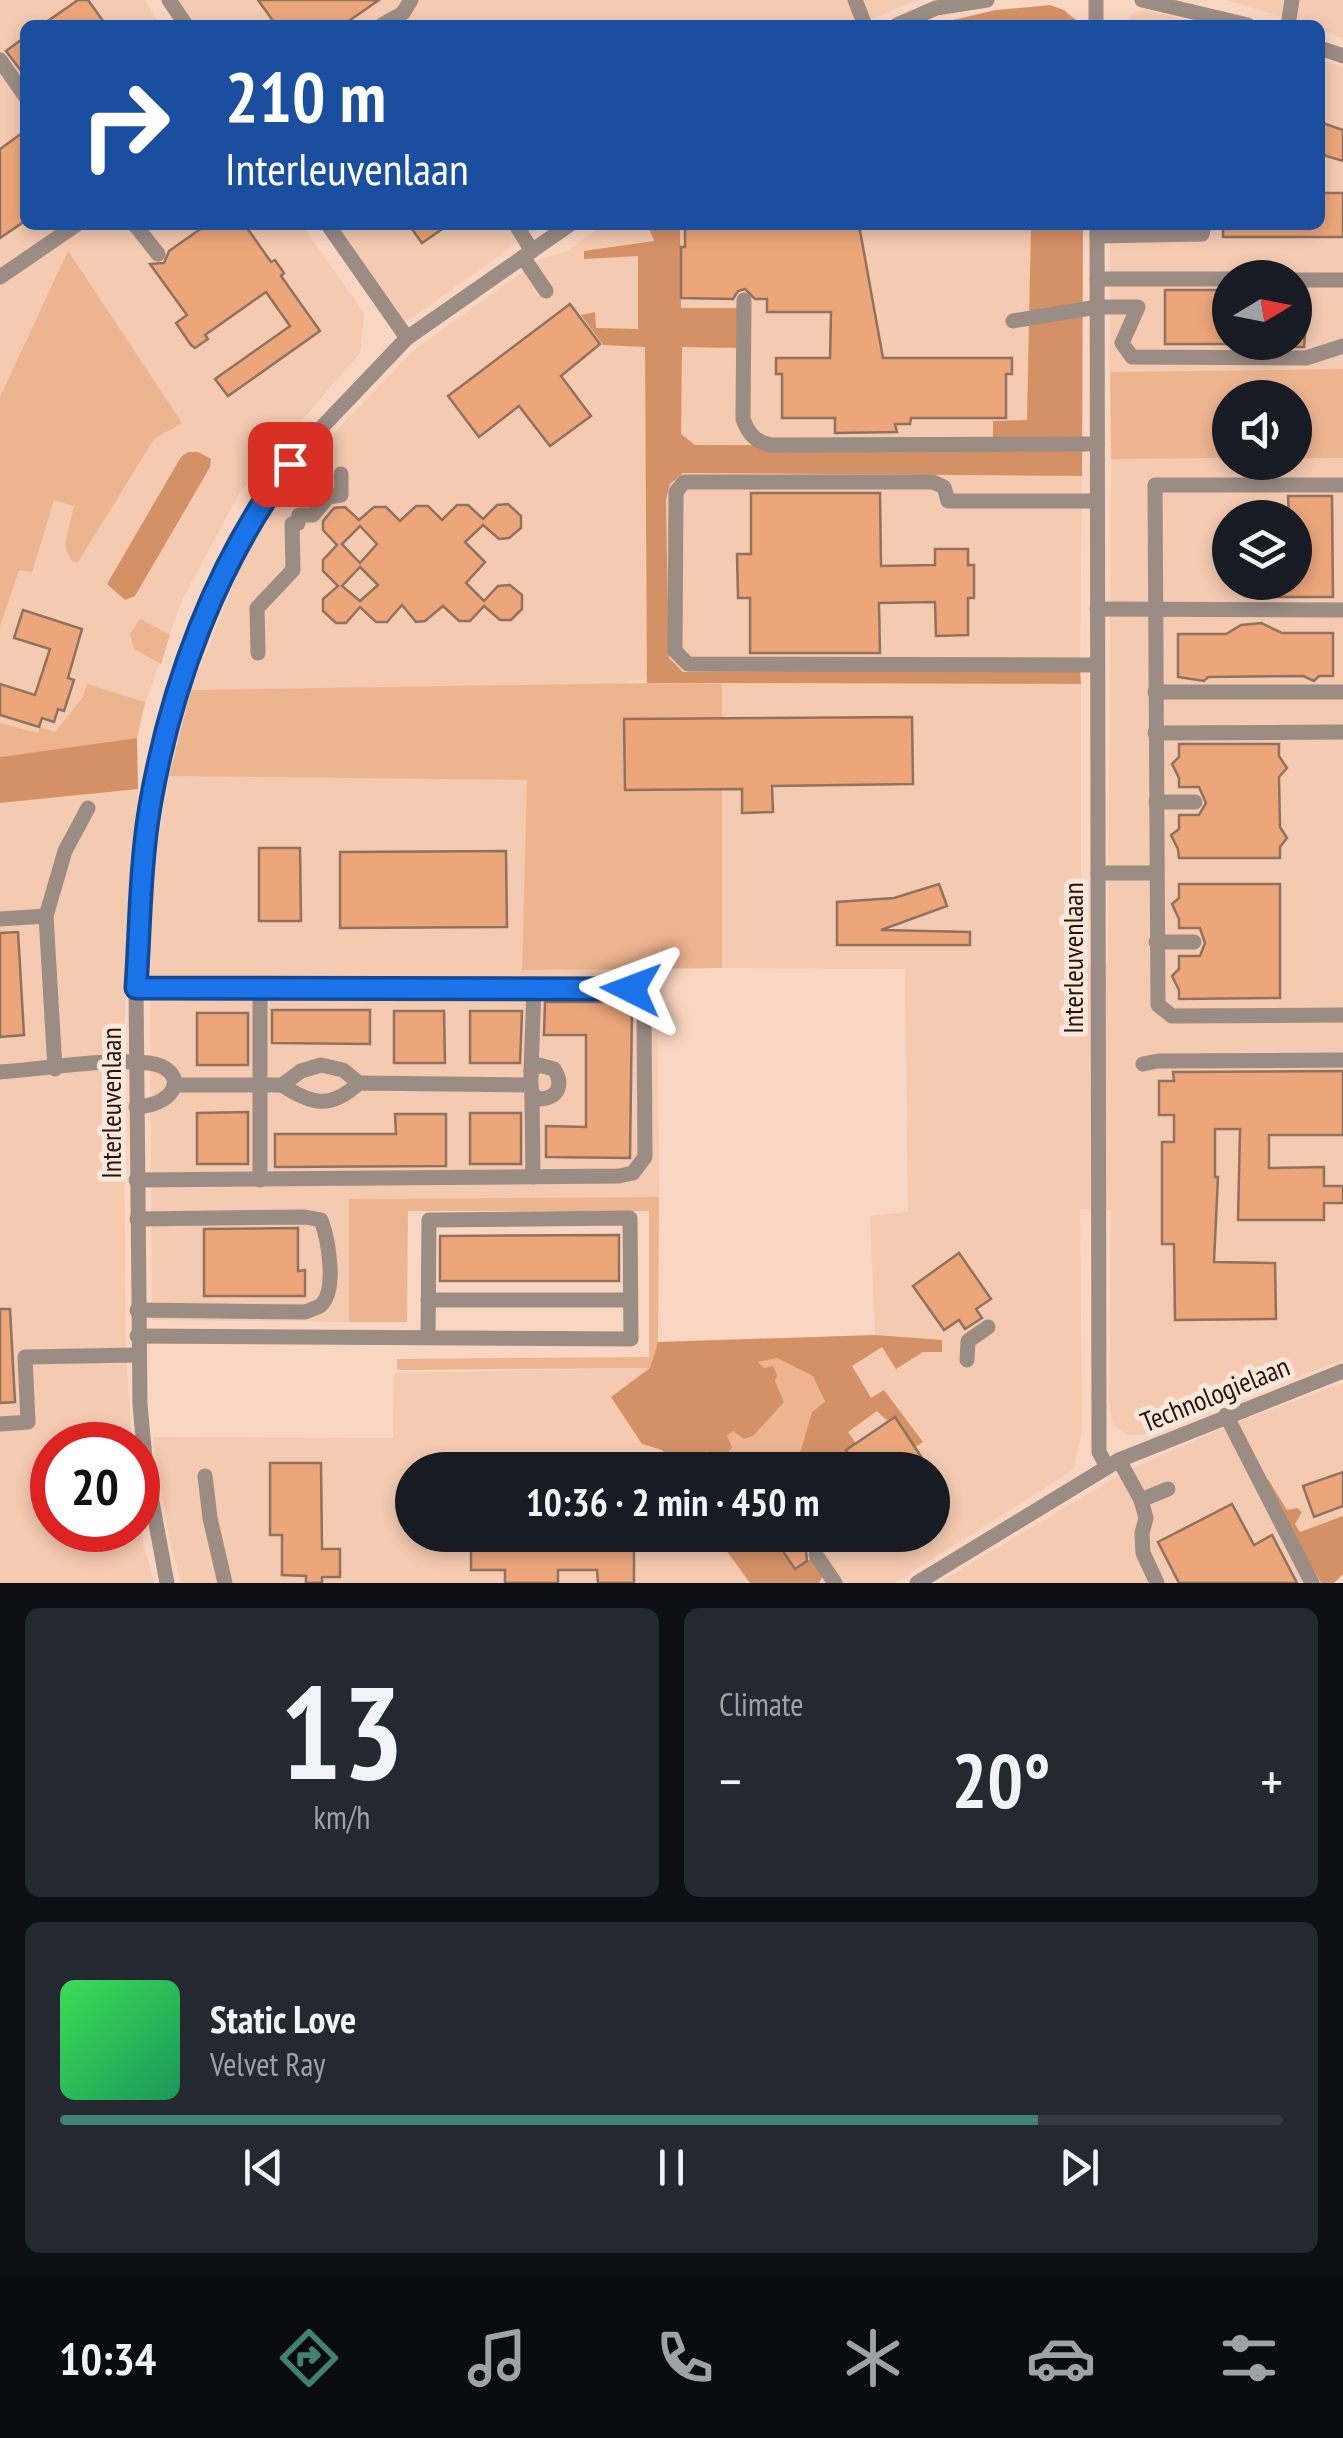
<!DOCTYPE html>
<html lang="en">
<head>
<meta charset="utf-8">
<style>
	:root { --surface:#171b24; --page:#242831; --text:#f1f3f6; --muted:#9ea1a6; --line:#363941; --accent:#408171 }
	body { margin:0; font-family:"PT Sans Narrow",sans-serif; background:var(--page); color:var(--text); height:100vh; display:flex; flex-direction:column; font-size:38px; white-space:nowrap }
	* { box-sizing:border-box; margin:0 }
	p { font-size:32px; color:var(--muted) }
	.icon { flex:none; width:55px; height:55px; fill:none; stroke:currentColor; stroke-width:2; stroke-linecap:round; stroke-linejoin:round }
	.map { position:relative; height:1583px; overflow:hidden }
	.details { display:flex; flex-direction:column; gap:25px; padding:25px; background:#0d0f14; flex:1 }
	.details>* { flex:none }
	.guide { position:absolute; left:20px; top:20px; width:1305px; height:210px; border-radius:15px; box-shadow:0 5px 15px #0003; background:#1a4fa0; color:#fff; overflow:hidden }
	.needle { width:65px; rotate:80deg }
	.buttons { position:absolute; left:1212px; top:260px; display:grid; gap:20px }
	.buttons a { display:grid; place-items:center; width:100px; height:100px; border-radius:50%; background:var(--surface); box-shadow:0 5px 15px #0003; font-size:50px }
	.speed { position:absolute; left:30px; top:1422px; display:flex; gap:20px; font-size:50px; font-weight:700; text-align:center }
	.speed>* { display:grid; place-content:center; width:130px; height:130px; border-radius:50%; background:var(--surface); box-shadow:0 5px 15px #0003; line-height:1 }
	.speed .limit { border:15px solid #d22; background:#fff; color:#111 }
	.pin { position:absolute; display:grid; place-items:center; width:85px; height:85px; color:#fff; margin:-42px; border-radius:20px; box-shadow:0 5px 15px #0006 }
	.me { position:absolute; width:110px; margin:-55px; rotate:273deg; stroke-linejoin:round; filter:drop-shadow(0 0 8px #0008) }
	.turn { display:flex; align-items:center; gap:35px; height:210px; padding:0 40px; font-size:45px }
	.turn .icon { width:130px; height:130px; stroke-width:2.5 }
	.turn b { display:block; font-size:70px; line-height:85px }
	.big { font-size:75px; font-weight:800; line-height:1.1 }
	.details .card { flex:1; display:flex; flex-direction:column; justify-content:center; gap:15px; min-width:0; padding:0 35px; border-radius:15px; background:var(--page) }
	.details .dial { align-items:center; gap:0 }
	.dial b { font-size:130px; line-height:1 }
	.song { display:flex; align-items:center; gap:30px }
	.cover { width:120px; height:120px; border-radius:15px; background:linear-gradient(135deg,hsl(130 70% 55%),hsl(150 70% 35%)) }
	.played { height:10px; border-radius:5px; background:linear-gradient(90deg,var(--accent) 80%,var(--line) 80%) }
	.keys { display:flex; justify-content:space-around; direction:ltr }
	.heat { display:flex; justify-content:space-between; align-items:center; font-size:55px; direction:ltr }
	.details .tiles { flex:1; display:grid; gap:25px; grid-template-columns:1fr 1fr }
	.card:last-child { grid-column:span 2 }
	.trip { position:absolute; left:395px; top:1452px; width:555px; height:100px; border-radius:50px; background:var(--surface); box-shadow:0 5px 15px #0003; font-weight:800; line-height:100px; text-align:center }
	.dock { display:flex; height:160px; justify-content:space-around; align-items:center; background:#090b0e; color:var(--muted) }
	.dock .icon { width:70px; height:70px }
	.dock .on { color:var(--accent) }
	.dock b { font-size:45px; color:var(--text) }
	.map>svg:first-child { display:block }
	.built { fill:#f4cab0; fill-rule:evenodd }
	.green { fill:#edb490 }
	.forest { fill:#d59166 }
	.building { fill:#eca67a; stroke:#91725f; stroke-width:2.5; fill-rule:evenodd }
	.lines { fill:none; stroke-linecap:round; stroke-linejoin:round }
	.minor { stroke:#9b8c84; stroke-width:15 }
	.route-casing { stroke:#114b97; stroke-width:25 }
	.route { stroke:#1a73e8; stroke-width:18 }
	.labels { text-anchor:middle; stroke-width:10; stroke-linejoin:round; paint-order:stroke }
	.street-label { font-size:28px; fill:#22160e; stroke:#fce7da }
</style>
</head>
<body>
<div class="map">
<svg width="1343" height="1583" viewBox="0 0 1343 1583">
	<rect width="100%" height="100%" fill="#f9d6c1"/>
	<g class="built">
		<polygon points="0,0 144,0 161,25 25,25 25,225 302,225 364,313 360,353 240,492 182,600 146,701 137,738 0,757"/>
		<polygon points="169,0 917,0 857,25 186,25"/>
		<polygon points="1227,0 1343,0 1343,38 1320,30 1320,25 1307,25"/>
		<polygon points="1149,11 1184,19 1213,25 1122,25 1134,12"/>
		<path d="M1320,59l23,8v302l-233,3v-147h210zM1230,278h65v64h-65z"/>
		<polygon points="328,225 542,225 399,327"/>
		<polygon points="603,225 1083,225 1082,459 659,459 658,678 609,684 191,690 244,558 271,512 314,454 415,349 541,259 567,251"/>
		<path d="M1230,458v4h65v-4h48v902l-201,75h-15l-14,-11 -4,-21 2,-193 -31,-1 2,220 -8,40 -179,114h-714l-12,-46 -16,-100 240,1 1,-65 255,-5 9,-26 217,-7 -5,-119 38,-4 -3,-243 -183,-1v-284h359v280l27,-1 3,-504zM1230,518h65v64h-65zM412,1470h520v65h-520z"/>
		<polygon points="683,473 1082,476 1080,668 683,672 669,659 666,500 670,484"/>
		<polygon points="169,776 527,780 657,968 659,1197 350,1199 349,1322 152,1320 150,989 154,867"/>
		<polygon points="138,789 131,865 123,1063 126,1355 132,1445 52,1445 52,1530 138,1530 138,1501 143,1543 154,1583 0,1583 0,803"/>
		<polygon points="1343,1383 1343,1516 1300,1532 1269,1479 1321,1583 938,1583 1125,1472 1229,1425"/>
	</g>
	<g class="green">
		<polygon points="68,251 182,423 154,439 78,562 72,561 66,550 66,540 74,506 54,500 32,572 19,570 0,626 0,397"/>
		<polygon points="1343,369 1343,458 1295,458 1295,398 1230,398 1230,458 1111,459 1110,372"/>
		<polygon points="140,619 170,635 161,664 134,649 130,634"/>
		<polygon points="647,683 722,684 722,968 522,970 527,780 169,776 191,690"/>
		<polygon points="87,684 145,702 137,738 0,757 0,723 38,733 40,727 55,732 83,697"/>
		<polygon points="659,1197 658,1342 650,1368 397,1370 397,1359 649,1357 649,1211 408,1211 407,1322 349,1322 349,1199"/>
		<polygon points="777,1358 813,1376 825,1403 799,1456 823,1461 809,1470 712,1467 705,1450 733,1431 763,1368 757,1361"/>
	</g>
	<g class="forest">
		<polygon points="1050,5 1064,10 1082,25 931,25 996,10"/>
		<polygon points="648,225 680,225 681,308 738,308 739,348 682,347 681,434 695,445 993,446 993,421 1027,420 1031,225 1083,225 1082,476 683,473 670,484 666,500 669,658 683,672 1080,668 1081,684 647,683 645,347 603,345 581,315 595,312 596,328 638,329 638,256 584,259 584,251 654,241"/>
		<polygon points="188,452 198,452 211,459 210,467 135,596 125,600 107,584 181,457"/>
		<polygon points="137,738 138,789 0,803 0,757"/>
		<polygon points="875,1335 942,1340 942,1352 923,1352 896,1369 882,1347 852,1366 871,1398 884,1390 923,1442 915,1447 877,1411 848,1432 856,1443 846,1450 860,1470 828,1470 822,1461 799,1457 812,1412 825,1402 813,1376 777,1358 758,1362 764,1368 773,1366 777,1375 775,1381 784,1402 753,1436 744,1439 733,1431 727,1436 732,1447 725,1458 706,1451 712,1467 717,1470 674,1470 662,1450 642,1444 611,1397 650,1368 658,1342"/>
		<polygon points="1268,1479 1287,1510 1297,1508 1302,1512 1295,1524 1300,1532 1343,1516 1343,1574 1334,1583 1321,1583 1265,1482"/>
		<polygon points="715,1535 772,1535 795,1569 812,1558 823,1576 819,1583 750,1583"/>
	</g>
	<g class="building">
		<polygon points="78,0 88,0 106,25 42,25"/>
		<polygon points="258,0 379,0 343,25 276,25"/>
		<polygon points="25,37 25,76 6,51"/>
		<polygon points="1320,122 1343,130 1343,161 1320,154"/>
		<polygon points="25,131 25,221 0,238 0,149"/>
		<polygon points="1320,193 1343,193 1343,237 1223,237 1223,225 1320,225"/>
		<polygon points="206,225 245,225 271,262 275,260 284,273 281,276 320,331 228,396 215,379 290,326 266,292 205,335 208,339 195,348 191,345 176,323 187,315 150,264 164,263 169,251"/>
		<polygon points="409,225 448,225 422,243"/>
		<polygon points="685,225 859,225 883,358 1012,358 1012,374 1006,374 1006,418 911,418 910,424 895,424 897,432 835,433 835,418 782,418 782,374 776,374 776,358 830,358 831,312 767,312 767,299 755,299 745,289 738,291 733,299 681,298 681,247 685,247"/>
		<rect x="1165" y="290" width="65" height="54"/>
		<polygon points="570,304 600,344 561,376 591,416 550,446 519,406 479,437 448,396"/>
		<polygon points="1295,310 1307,310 1304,347 1295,347"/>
		<polygon points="751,493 880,493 881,566 935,565 935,549 968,549 968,565 974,565 974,598 968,598 968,635 936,636 935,602 879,603 880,653 750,653 750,598 738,598 737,554 751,554"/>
		<polygon points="1288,496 1332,496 1333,597 1275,597 1275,582 1295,582 1295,518 1289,518"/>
		<path d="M508,504l13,12v12l-12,10 -10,1 -16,-14 -18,17 20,20 -19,21 18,18 14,-15 12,-1 12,10v14l-11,11h-11l-16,-14 -14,15h-11l-16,-15 -18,15 -9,1 -14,-17 -15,17h-11l-16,-15 -14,16h-10l-13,-12v-12l15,-13 -15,-15v-11l14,-15 -14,-15v-9l11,-13 11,-1 14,13 15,-13h12l14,14 16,-15h12l14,14 15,-15h11l15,14 14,-14zM360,526l17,18 -17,19 -18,-19zM360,567l18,18 -18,16 -18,-15z"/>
		<polygon points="23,610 82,629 68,678 74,680 64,711 58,709 54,722 42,718 39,727 0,715 0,684 35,695 50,649 14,638"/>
		<polygon points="1261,623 1282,633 1333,633 1333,676 1319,676 1314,681 1303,676 1208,677 1204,681 1178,677 1178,634 1226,634 1241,625"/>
		<polygon points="912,717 913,784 772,786 773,812 742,813 742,789 625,790 624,719"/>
		<polygon points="1179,744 1279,744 1279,756 1287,768 1279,777 1280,827 1287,838 1280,847 1280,858 1179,858 1178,849 1171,835 1179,829 1179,815 1199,815 1206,803 1199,787 1179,787 1179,778 1172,764 1179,757"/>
		<polygon points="259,848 300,848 301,921 259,921"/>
		<polygon points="506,851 507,927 340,928 340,852"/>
		<polygon points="939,884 947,906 881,930 970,932 970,945 837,945 837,902 894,898"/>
		<polygon points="1179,884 1280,884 1280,998 1179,999 1179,990 1172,976 1179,969 1179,956 1200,956 1205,943 1200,928 1179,928 1179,919 1172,904 1179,898"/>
		<polygon points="18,932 24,1035 0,1037 0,933"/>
		<polygon points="545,1002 627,1002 632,1007 630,1158 546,1157 546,1126 586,1127 586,1035 544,1035"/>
		<polygon points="272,1010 370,1010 370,1044 272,1043"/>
		<polygon points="394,1011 444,1011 445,1063 394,1063"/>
		<polygon points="470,1011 522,1011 520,1063 470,1063"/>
		<rect x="197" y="1013" width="51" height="52"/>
		<polygon points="1343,1071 1343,1135 1269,1135 1269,1168 1324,1167 1324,1186 1343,1186 1343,1203 1324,1203 1324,1220 1238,1220 1240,1129 1215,1129 1215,1177 1218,1177 1214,1262 1275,1263 1276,1319 1175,1320 1174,1244 1162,1244 1162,1142 1174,1142 1174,1115 1159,1115 1159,1081 1174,1081 1173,1072"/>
		<polygon points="248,1112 248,1164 197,1164 197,1113"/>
		<rect x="470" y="1113" width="51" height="51"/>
		<polygon points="395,1114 446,1114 446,1166 275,1167 275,1134 396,1134"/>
		<polygon points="298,1228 298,1271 305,1270 305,1296 204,1296 204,1229"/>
		<polygon points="619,1235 619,1281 440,1281 440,1236"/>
		<polygon points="959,1253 991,1299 976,1309 982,1318 965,1329 959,1320 944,1330 913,1286"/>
		<polygon points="0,1309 10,1309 15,1402 0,1403"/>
		<polygon points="895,1417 918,1452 930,1470 860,1470 846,1450"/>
		<polygon points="270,1463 321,1463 322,1549 340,1549 340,1577 322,1577 322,1583 306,1583 306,1576 282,1575 282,1535 270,1535"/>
		<polygon points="1343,1472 1343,1506 1314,1517 1303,1486"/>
		<polygon points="1232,1504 1254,1545 1272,1535 1297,1583 1179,1583 1158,1542"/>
		<polygon points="471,1535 605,1535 605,1545 634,1545 634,1583 598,1583 597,1570 558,1570 558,1583 505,1583 505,1570 471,1570"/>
		<polygon points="772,1535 846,1535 825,1549 820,1545 811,1545 806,1551 807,1561 795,1569"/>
	</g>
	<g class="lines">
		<g class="minor">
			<polyline points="169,0 186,25"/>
			<polyline points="855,0 865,25"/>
			<polyline points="1096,0 1096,25"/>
			<polyline points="1142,0 1248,25"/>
			<polyline points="382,25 403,13 411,0"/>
			<polyline points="897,25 936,8 987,0"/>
			<polyline points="1288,25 1292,0"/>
			<polyline points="1320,48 1343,56"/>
			<polyline points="0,60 25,96"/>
			<polyline points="135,225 158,254"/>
			<polyline points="328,225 407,338"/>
			<polyline points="516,225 532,251"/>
			<polyline points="1097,225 1099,1452 1107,1467"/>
			<polyline points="1097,236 1202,234 1204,225"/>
			<polyline points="523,257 546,291"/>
			<polyline points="0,277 76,225"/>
			<polyline points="1097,279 1230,279"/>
			<polyline points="1295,280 1343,280"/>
			<path d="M744,300l-1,119c6,16 12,22 28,26l326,-1"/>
			<polyline points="1013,321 1097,307 1138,307 1122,343 1132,357 1306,358 1343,346"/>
			<polyline points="1343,485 1155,485 1158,1005 1172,1016 1343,1015"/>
			<polyline points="1097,501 948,501 944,487 933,482 684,482 676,492 675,651 688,664 1097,665"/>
			<polyline points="1097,609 1343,610"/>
			<polyline points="258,653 257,608 293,570 292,524 298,523 299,515 313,515 328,497 341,495 341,474"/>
			<polyline points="1155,692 1343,692"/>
			<polyline points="1155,733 1343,732"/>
			<polyline points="1156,802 1195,802"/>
			<polyline points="1098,873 1156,873"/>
			<polyline points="0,919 46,916"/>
			<polyline points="1156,942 1194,942"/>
			<polyline points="136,988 620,987 631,989 644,1005 645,1157 633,1173 619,1176 136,1180"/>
			<polyline points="1143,1064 1158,1061 1343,1060"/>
			<polyline points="55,1069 46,916 65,851 88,808"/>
			<polyline points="531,1071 534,987"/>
			<path d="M0,1072c45,-3 105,-14 149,-9 38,5 33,41 -13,44"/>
			<polyline points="174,1085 282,1085 301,1071 321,1065 343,1070 359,1083"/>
			<path d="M282,1085c30,20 49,24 77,-2l172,2 1,10 9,4c19,-2 22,-16 13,-30l-15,-4 -8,6v14"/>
			<polyline points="532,1095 533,1177"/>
			<polyline points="260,1180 260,989"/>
			<path d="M137,1219l168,-2 16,3c7,19 17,71 -1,86 -1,1 -13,5 -15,6l-168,-2"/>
			<polyline points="428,1300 630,1300"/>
			<polyline points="137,1336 631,1339 630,1218 429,1220 428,1338"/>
			<polyline points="967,1360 968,1341 988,1327"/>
			<polyline points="1226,1415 1312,1583"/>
			<polyline points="0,1424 28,1422 25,1357 137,1355"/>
			<polyline points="1119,1460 1141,1500 1146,1518 1142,1533 1143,1553 1157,1583"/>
			<polyline points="205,1476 210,1518 225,1583"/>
			<polyline points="1141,1500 1168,1489"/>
			<polyline points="816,1555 835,1583"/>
			<polyline points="167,1583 146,1469 140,1405 136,988 150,807 179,680 205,617 236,554 264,502 304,446 407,338 569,225"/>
			<polyline points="917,1583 1119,1460 1343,1371"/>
		</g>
	</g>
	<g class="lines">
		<defs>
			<path id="route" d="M290,464c-74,99 -119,221 -140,342 -10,59 -10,122 -14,182l495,1"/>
		</defs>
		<use href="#route" class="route-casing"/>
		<use href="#route" class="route"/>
	</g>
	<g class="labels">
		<g class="street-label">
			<text transform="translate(1073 958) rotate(-90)" y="10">Interleuvenlaan</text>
			<text transform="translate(111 1103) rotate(-90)" y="10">Interleuvenlaan</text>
			<text transform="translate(1215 1394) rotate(-22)" y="10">Technologielaan</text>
		</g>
	</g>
</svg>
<div class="buttons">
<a><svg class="needle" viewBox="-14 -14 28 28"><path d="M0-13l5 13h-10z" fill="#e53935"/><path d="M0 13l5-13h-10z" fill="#9ea1a6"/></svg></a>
<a><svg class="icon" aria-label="sound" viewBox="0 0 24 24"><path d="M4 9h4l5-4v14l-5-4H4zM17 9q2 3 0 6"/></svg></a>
<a><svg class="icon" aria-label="layers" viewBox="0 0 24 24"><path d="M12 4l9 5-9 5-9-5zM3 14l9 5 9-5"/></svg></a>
</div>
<div class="speed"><div class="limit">20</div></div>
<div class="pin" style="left:290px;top:464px;background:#d93025"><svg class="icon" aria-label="arrive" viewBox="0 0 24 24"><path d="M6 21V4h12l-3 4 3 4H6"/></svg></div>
<svg class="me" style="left:631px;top:989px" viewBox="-20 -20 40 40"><path d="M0-17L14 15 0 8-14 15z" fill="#1a73e8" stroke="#fff" stroke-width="4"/></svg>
<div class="trip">10:36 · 2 min · 450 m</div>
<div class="guide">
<div class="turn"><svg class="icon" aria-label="right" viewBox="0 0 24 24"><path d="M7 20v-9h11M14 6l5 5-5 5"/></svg><div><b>210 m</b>Interleuvenlaan</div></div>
</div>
</div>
<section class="details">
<div class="tiles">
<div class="card dial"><b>13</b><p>km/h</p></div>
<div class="card"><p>Climate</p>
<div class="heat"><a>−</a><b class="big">20°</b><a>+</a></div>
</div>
<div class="card">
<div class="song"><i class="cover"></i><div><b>Static Love</b><p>Velvet Ray</p></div></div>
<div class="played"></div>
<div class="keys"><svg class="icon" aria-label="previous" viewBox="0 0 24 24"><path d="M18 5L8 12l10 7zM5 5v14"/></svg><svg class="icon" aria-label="pause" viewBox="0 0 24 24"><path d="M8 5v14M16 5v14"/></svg><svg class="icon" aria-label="next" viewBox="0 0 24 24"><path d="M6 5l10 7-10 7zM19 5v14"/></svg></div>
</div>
</div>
</section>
<nav class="dock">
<b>10:34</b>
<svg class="icon on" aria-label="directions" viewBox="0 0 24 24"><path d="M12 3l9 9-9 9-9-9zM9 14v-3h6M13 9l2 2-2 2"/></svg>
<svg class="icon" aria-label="music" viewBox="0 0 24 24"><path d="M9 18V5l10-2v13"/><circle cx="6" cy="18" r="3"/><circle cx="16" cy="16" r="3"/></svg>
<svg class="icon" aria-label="phone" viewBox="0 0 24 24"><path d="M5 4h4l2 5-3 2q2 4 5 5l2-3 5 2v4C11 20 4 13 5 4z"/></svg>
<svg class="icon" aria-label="climate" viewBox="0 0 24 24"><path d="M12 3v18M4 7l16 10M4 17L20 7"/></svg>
<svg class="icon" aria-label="car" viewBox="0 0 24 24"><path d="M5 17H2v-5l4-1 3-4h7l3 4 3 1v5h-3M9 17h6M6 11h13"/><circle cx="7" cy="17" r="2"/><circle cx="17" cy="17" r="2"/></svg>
<svg class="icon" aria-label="filters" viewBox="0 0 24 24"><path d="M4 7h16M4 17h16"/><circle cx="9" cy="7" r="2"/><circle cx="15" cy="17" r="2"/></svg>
</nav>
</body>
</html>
